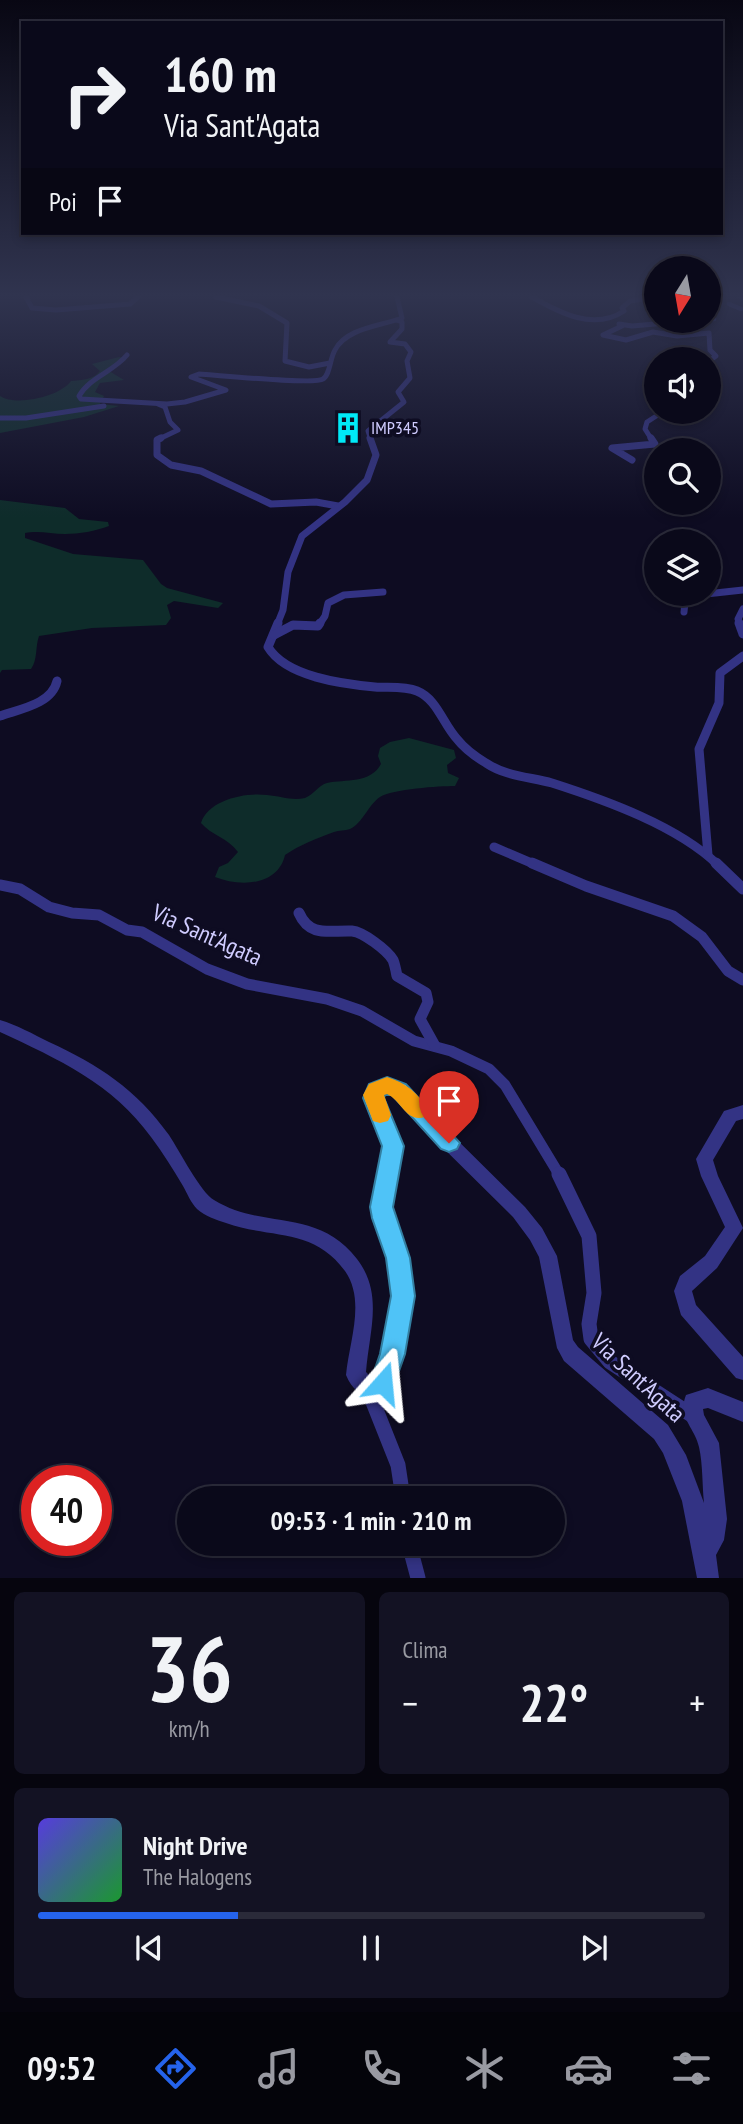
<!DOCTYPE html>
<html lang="it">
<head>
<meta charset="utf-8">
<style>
	:root { --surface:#0a091a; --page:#131223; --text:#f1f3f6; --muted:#999aa2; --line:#2a2a39; --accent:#2563eb }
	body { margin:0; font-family:"PT Sans Narrow",sans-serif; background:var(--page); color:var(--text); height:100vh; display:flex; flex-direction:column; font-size:26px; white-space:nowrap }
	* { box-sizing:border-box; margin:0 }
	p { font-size:23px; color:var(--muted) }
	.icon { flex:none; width:38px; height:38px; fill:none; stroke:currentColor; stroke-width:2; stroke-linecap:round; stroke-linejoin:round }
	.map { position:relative; height:1578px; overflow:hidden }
	.panel { display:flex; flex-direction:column; gap:14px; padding:14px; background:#06050e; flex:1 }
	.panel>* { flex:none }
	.banner { position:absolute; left:21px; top:21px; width:702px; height:214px; border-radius:0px; box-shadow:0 4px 10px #0003,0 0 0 2px var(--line); background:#0a091a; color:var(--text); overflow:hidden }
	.needle { width:46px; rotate:191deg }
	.fabs { position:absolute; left:644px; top:256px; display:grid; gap:14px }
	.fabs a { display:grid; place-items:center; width:77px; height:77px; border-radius:50%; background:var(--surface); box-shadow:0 4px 10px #0003,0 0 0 2px var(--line); font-size:35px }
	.speed { position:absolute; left:21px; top:1465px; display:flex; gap:14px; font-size:35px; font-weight:700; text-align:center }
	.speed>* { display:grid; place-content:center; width:91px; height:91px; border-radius:50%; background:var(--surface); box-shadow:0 4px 10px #0003,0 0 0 2px var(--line); line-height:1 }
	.speed .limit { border:10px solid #d22; background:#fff; color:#111 }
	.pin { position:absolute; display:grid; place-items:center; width:60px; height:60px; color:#fff; margin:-72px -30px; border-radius:50% 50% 50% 0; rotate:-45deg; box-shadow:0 0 7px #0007 }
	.pin .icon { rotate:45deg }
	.me { position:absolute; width:77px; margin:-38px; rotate:18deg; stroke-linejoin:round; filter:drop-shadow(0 0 5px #0008) }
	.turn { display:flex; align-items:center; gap:24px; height:147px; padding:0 28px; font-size:32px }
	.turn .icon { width:91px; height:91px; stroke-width:2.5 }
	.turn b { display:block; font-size:49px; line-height:60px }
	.then { display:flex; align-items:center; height:66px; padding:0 28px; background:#0003; gap:14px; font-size:26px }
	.big { font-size:52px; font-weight:700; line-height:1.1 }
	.panel .widget { flex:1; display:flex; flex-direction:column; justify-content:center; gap:10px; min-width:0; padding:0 24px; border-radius:10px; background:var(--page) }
	.panel .dial { align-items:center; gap:0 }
	.dial b { font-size:91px; line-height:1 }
	.song { display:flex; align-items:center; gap:21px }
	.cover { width:84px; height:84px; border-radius:10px; background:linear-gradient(135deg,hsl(250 70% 55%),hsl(130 70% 35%)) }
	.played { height:7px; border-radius:4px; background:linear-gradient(90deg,var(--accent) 30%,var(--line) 30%) }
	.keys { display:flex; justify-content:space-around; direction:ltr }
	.heat { display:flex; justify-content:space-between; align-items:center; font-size:38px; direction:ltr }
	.panel .tiles { flex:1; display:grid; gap:14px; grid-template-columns:1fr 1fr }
	.widget:last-child { grid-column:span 2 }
	.trip { position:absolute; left:177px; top:1486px; width:388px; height:70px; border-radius:35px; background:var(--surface); box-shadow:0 4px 10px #0003,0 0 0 2px var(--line); font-weight:700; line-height:70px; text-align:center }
	.tabs { display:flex; height:112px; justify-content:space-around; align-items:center; background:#04040a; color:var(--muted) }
	.tabs .icon { width:49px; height:49px }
	.tabs .on { color:var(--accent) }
	.tabs b { font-size:32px; color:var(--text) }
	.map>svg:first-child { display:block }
	.green { fill:#0e2c2a }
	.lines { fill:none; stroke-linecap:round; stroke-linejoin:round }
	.pedestrian { stroke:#333384; stroke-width:4.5 }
	.minor-far4 { stroke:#333384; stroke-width:5 }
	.minor-far3 { stroke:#333384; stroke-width:7 }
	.minor-far2 { stroke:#333384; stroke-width:9 }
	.minor-far1 { stroke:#333384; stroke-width:11 }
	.minor { stroke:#333384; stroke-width:15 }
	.tertiary { fill:#333384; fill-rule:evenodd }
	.route { fill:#4fc3f7; stroke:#337fa1; stroke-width:2 }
	.slow { fill:#f59e0b }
	.labels { text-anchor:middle; stroke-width:7; stroke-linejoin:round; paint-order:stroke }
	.far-poi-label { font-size:18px; fill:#d0ccff; stroke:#0e0c22; text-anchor:start }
	.near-street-label { font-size:24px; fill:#d0ccff; stroke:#0e0c22 }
</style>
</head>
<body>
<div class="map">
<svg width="743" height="1578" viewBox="0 0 743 1578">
	<rect width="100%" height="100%" fill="#0e0c22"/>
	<g class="green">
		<path d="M119,357l7,1v2l-17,11 15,9 -24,3 -5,9 9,4 -4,8 19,2 -35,11 -84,16v-37c16,11 61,0 71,-15 11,-1 22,-1 29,-10l-8,-7z"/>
		<path d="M0,500l65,8 14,11 29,3 1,4c-13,5 -30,8 -44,8 -14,0 -26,-4 -40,-1v5l48,16 70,6 18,24 6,4 56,15 -5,5 -44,-7 -7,4 4,13 -5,7 -74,3 -53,8c-4,11 -1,23 -8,33l-29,1 -2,3z"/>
		<path d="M409,738l45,12 2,8 -9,7 1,8 11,5 -4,8c-15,0 -63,3 -75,11 -12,8 -17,26 -30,32 -5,2 -11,1 -16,3 -16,6 -35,13 -49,23 -7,31 -45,32 -70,22l4,-10 9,-4 10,-11c-10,-14 -27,-17 -37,-29 7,-23 44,-31 66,-28 13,1 25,6 38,3 8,-3 14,-13 22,-15 19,-4 43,1 54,-19l-3,-8 2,-8 10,-6z"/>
	</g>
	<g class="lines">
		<g class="pedestrian">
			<polyline points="709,299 720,299"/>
			<polyline points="729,304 741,309"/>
			<polyline points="709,319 714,319"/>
		</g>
		<g class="minor-far4">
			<polyline points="26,297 32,308 56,310 130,304 138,297"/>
			<polyline points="216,297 259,306 287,323 285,361 309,367 330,363"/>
			<path d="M532,297c28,16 62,34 92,14l-2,-3 8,-7 26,-4"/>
			<polyline points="619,324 632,326 689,321"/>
			<polyline points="622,326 603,335 626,340 653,332 677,336 709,333 710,350 716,356 709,361"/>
			<path d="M127,355c-14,17 -37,22 -48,41l2,3 86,5 18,-2 41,-12 -35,-13 8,-3c18,1 116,11 124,5 7,-4 7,-21 12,-29 11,-22 46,-24 67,-32l-5,-21"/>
			<polyline points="0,418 26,418 104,406"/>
			<polyline points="157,440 178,430 170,422 165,407 158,404"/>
			<polyline points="371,440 368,431 404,402 398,392 410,378 407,361 411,352 405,344 390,342 402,329 402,322 397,320"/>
			<polyline points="652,440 645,429 647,422 664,411"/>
		</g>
		<g class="minor-far3">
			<polyline points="161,438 157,440 157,455 171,465 201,471 271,504 316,502 338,506"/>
			<polyline points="632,460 612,448 655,444 651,438"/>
			<polyline points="684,612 685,602 697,595 743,590"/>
			<polyline points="277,625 283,610 288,572 302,536 345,502 367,480 376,455 370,438"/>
			<polyline points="293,625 297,625"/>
			<polyline points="319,625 325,616 328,603 344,595 383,592"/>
			<polyline points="740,625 738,619 743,609"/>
		</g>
		<g class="minor-far2">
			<path d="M278,623l-10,24c18,30 75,37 107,40 13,1 30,-1 42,4 20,8 26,33 40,48 7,9 19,18 29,24 19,13 44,14 66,20 53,17 126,43 166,82"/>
			<polyline points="739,623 743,634"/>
			<polyline points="274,635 293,625 318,626 320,623"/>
			<path d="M0,716c20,-7 52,-12 57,-35"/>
			<polyline points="494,847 536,865"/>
			<polyline points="708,855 699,749 719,703 720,673 743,656"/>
		</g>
		<g class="minor-far1">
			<polyline points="532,863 586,886 673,916 702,937 728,971 743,980"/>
			<polyline points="716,863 743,889"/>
			<polyline points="0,885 20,889 49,907 72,913 99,915 127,930 142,932 207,969 247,984 327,999 362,1011 414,1041 451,1051 489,1069 505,1085 560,1176"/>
			<path d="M299,913c11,25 31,17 53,18 11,1 35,19 41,29 2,5 3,11 4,16l29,17 2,9 -8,17 15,27"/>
		</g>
		<g class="minor">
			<polyline points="559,1174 589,1236 594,1293 589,1324 591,1339 610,1362 693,1416"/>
			<polyline points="367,1387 398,1465 403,1498"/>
			<polyline points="409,1544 418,1578"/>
		</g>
		<g class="tertiary">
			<polygon points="737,297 743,297 743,301"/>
			<path d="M0,1020c17,5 33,14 49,22 50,23 87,47 120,93 10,15 32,58 45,65 48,30 103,7 143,59 27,35 12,73 9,113l5,5 6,-4 17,-77 -5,-38 -15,-40 -1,-11 12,-61 -20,-51 12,-13 6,-2 8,-1 14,6 35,38 85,84 17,21 15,28 16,84 5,7 90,78 18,30 18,48c-2,-18 -1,-38 -5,-56 -4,-19 -22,-30 -13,-52l22,-7 35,14v20l-35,-14 -5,1 1,6 15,28 8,76 -3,21 -8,15 3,23h-22l-15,-77 -19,-48 -9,-14 -90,-78 -7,-13 -18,-91 -9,-17 -17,-23 -85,-84 -35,-40 -6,-1 -5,5 19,49 -10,61 1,11 15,40 5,38 -19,89c-18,18 -37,14 -47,-10 3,-33 20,-74 -1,-104 -32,-44 -74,-32 -119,-48 -10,-3 -21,-7 -29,-14 -6,-6 -10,-16 -14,-23 -10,-17 -20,-33 -32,-49 -38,-53 -93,-78 -151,-105z"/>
			<polygon points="743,1105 743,1119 736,1121 713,1160 718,1176 743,1228 717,1268 692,1291 696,1305 743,1357 743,1380 736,1378 681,1315 674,1291 680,1276 705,1256 725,1227 701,1176 696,1159 724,1111"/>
		</g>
	</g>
	<linearGradient id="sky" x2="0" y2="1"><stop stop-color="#080713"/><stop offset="0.57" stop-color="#30344f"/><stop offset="1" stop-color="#30344f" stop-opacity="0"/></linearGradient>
	<rect width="743" height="518" fill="url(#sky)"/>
	<polygon class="route" points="387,1077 406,1084 460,1143 457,1149 449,1152 441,1149 392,1095 385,1095 384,1098 404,1146 393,1207 410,1258 415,1296 405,1354 392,1391 383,1395 373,1391 370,1383 380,1354 391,1296 386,1258 372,1218 370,1207 382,1146 363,1098 369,1084"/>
	<path class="slow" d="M387,1077c19,6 32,16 41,34l-3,6c-19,6 -23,-16 -38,-23l-3,1 7,20 -3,6 -8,2 -7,-2 -10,-26 6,-11z"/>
	<defs>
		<symbol id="building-bare" viewBox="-9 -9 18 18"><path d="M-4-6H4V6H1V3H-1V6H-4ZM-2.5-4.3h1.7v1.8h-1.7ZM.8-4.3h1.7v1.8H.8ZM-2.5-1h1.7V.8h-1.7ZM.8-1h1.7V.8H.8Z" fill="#00e9f7" stroke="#0e0c22" stroke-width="2.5" paint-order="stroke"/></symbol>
	</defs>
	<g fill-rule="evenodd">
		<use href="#building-bare" x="326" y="406" width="44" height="44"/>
	</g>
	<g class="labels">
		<g class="far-poi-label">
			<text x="371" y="434">IMP345</text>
		</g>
		<g class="near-street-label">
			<text transform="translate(207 935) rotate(24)" y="8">Via Sant'Agata</text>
			<text transform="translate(638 1378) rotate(43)" y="8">Via Sant'Agata</text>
		</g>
	</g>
</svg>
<div class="fabs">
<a><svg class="needle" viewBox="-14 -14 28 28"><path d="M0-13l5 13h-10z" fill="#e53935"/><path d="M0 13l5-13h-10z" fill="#999aa2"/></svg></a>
<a><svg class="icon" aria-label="sound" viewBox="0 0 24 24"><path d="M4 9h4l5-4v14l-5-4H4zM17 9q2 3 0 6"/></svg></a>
<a><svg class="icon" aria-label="search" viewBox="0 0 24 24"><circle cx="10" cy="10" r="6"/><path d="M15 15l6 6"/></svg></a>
<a><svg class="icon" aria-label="layers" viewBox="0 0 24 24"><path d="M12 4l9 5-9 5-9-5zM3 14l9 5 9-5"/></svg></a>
</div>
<div class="speed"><div class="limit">40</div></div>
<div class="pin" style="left:449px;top:1143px;background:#d93025"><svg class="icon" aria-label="arrive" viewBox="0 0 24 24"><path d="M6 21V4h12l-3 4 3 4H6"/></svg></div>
<svg class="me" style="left:383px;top:1383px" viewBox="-20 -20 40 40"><path d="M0-17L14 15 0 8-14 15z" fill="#4fc3f7" stroke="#fff" stroke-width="4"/></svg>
<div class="trip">09:53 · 1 min · 210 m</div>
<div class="banner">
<div class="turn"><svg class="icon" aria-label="right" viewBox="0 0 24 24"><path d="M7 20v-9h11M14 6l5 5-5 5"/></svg><div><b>160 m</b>Via Sant'Agata</div></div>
<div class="then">Poi<svg class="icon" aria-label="arrive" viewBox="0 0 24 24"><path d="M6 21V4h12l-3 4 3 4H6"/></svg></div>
</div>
</div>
<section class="panel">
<div class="tiles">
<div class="widget dial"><b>36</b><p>km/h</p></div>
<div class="widget"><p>Clima</p>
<div class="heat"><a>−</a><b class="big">22°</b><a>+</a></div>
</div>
<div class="widget">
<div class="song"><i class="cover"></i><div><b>Night Drive</b><p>The Halogens</p></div></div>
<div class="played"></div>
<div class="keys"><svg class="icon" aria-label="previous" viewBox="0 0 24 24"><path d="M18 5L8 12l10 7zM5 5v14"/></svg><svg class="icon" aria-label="pause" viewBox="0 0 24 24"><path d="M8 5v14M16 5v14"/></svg><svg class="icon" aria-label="next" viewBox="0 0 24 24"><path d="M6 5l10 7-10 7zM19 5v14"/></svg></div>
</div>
</div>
</section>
<nav class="tabs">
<b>09:52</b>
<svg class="icon on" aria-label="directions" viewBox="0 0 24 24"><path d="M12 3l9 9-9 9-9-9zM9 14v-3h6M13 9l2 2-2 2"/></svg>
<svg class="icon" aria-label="music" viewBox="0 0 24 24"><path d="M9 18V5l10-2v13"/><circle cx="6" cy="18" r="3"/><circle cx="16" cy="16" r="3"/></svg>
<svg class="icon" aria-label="phone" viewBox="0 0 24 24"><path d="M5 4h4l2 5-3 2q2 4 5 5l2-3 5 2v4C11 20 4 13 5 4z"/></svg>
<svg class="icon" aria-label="climate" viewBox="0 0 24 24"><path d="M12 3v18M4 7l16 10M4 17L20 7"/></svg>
<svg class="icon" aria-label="car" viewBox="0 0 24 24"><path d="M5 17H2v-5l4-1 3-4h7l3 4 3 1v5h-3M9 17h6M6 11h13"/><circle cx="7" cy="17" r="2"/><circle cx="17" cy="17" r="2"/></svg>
<svg class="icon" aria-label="filters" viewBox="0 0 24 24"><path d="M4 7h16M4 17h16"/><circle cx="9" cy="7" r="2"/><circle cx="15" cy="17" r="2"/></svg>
</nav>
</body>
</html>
